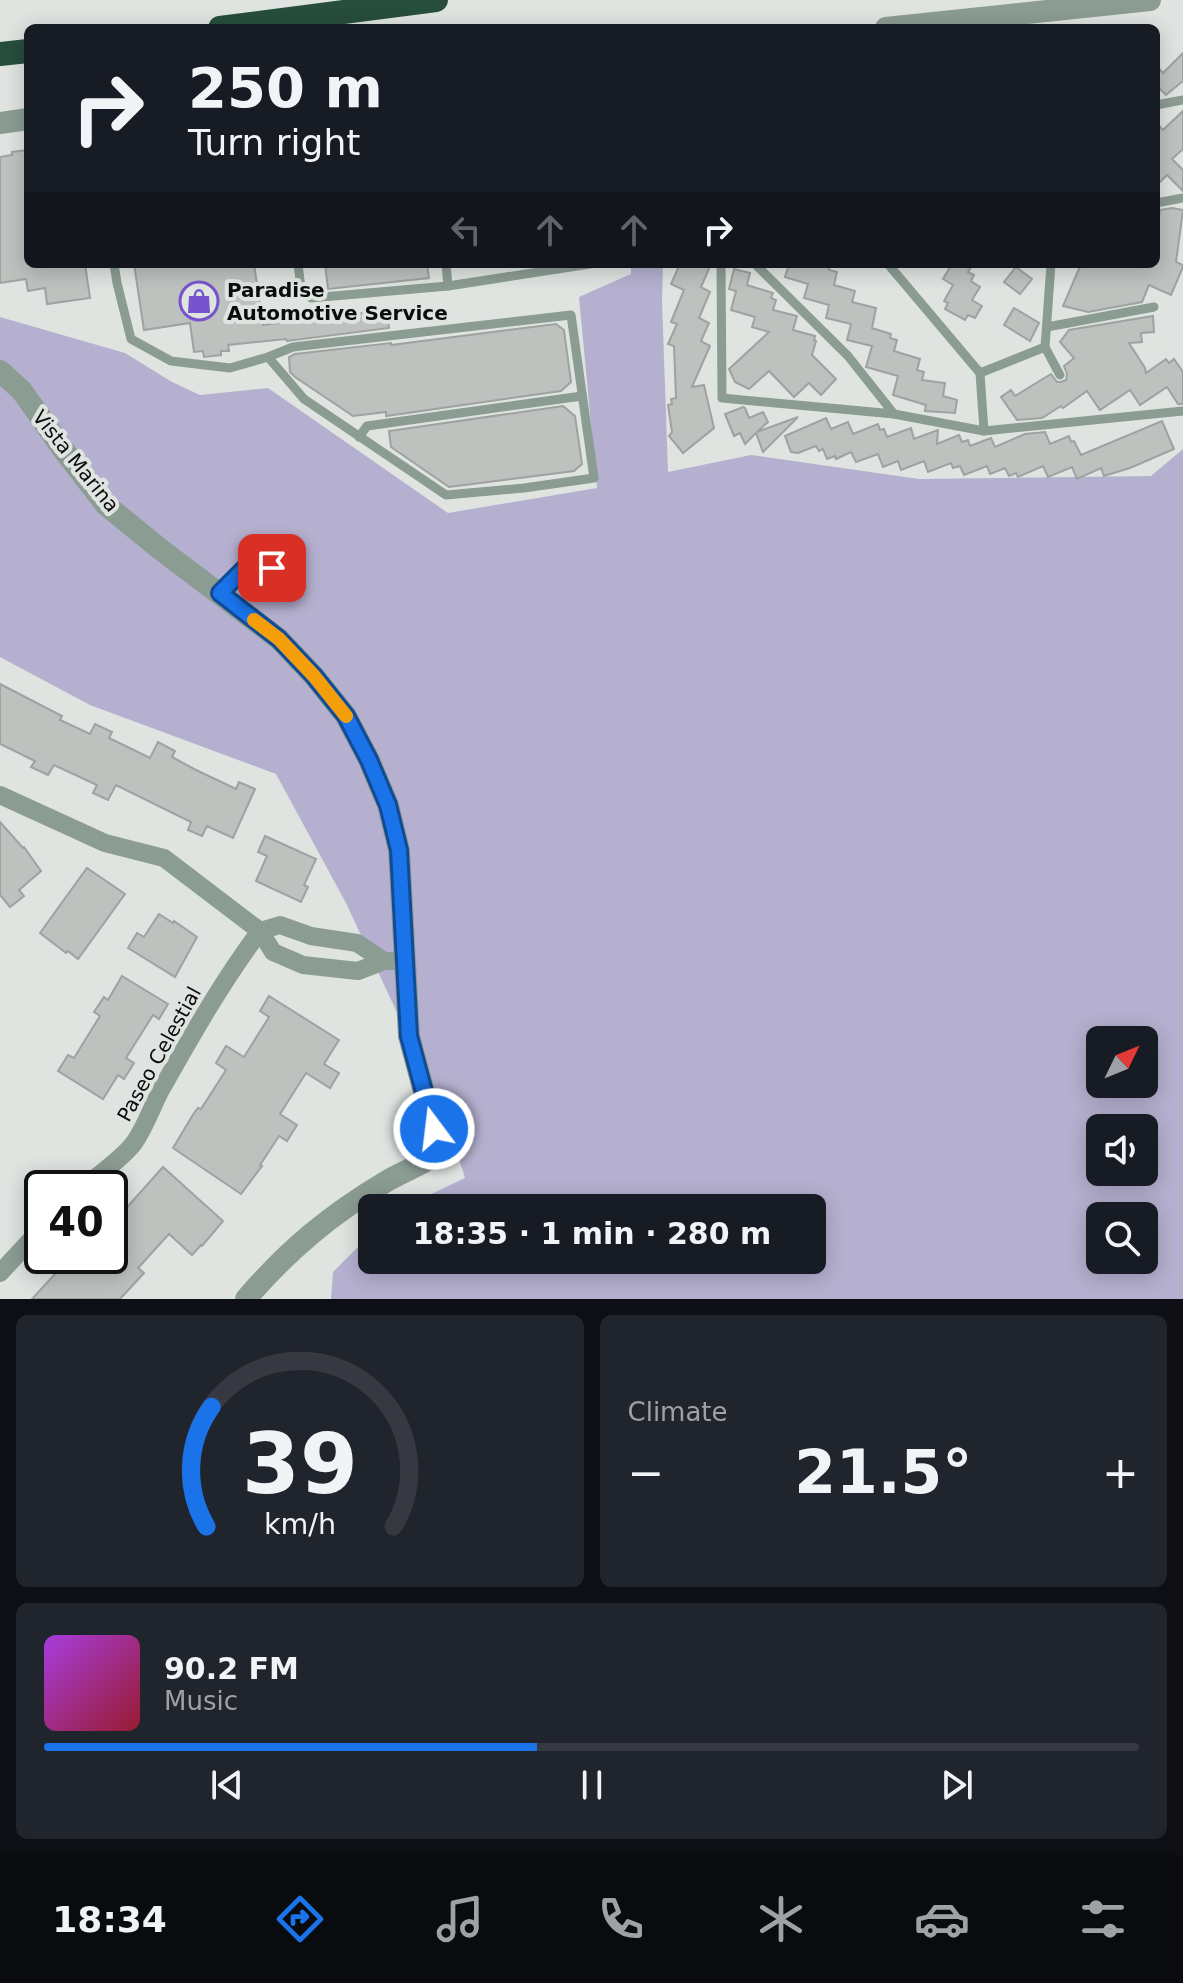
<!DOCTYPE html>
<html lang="en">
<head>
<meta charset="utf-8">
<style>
	:root { --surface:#171b24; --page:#20242c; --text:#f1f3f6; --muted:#9ea1a6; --line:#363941; --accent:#1a73e8 }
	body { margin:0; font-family:"DejaVu Sans",sans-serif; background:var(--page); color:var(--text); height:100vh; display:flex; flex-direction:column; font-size:30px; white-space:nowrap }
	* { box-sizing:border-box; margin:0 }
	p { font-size:26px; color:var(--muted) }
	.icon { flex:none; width:44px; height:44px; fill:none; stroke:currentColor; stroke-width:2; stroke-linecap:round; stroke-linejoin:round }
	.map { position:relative; height:1299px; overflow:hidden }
	.panel { display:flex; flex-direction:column; gap:16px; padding:16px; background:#0d0f14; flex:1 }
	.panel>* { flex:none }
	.hud { position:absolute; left:24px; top:24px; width:1136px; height:244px; border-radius:12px; box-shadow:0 4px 20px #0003; background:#171b24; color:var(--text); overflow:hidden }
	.needle { width:52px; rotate:47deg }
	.tools { position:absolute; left:1086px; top:1026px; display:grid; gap:16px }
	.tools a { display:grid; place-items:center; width:72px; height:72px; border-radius:12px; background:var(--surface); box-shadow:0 4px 20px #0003; font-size:40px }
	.speed { position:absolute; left:24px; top:1170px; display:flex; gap:16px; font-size:40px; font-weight:700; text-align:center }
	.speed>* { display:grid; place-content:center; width:104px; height:104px; border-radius:50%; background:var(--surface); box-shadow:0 4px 20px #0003; line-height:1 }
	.speed .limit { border:4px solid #111; border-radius:12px; background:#fff; color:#111 }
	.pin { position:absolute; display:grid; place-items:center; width:68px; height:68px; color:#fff; margin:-34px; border-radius:16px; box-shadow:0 4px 12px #0006 }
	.me { position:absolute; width:88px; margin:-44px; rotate:345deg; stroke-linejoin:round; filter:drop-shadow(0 0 6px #0008) }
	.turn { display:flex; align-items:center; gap:28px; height:168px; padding:0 32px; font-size:36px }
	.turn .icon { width:104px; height:104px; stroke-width:2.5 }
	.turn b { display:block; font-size:56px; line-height:68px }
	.lanes { display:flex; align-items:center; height:76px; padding:0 32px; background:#0003; justify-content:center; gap:40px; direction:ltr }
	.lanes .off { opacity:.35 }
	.big { font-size:60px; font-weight:800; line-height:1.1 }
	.panel .widget { flex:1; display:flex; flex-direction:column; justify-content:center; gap:12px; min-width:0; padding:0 28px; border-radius:12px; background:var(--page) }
	.panel .dial { align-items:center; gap:0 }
	.dial svg { height:208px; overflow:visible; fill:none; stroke:var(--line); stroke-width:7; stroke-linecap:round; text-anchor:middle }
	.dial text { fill:var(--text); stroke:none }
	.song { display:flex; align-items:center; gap:24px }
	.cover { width:96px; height:96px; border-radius:12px; background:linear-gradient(135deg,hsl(280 70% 55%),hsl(350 70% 35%)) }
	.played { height:8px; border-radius:4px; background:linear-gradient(90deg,var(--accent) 45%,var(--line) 45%) }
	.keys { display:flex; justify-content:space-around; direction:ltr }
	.heat { display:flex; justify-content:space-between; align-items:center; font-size:44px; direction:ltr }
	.panel .tiles { flex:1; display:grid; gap:16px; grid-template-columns:1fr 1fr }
	.widget:last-child { grid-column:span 2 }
	.trip { position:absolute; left:358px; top:1194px; width:468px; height:80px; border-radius:12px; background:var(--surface); box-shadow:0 4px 20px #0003; font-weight:800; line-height:80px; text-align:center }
	.menu { display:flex; height:128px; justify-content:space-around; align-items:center; background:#090b0e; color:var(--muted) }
	.menu .icon { width:56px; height:56px }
	.menu .current { color:var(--accent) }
	.menu b { font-size:36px; color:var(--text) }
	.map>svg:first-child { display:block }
	.green { fill:#b5b0cf; fill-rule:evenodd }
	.building { fill:#bdc2bf; stroke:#9ea2a0; stroke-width:2 }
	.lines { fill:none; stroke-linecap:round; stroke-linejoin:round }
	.service { stroke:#8b9c93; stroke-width:9 }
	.minor { stroke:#8b9c93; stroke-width:18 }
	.tertiary { stroke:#8b9c93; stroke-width:22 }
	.motorway { stroke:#274d3d; stroke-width:24 }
	.route-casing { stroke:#114b97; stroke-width:20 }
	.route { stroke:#1a73e8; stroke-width:14 }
	.slow { stroke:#f59e0b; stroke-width:14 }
	.labels { text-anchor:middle; stroke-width:8; stroke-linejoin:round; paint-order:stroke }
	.poi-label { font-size:20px; font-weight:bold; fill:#0b0d0c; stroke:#dfe4e1; text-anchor:start }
	.street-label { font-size:20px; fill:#0b0d0c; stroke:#dfe4e1 }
</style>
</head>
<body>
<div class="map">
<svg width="1183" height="1299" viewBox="0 0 1183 1299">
	<rect width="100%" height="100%" fill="#dfe4e1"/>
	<path class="green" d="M631,264h32l-1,37 6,171 83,-17 168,24 232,-3 32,-27v850h-852l2,-27 39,-39v27h440v-52h-410l63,-30 -18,-58 -101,-217 -70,-129 -186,-69 -90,-48v-340l125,36 47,29 28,13 68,-7 180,125 149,-25 -18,-191 52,-23zM1100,1040h44v44h-44zM1100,1128h44v44h-44zM1100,1216h44v44h-44z"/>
	<g class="building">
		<polygon points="1183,53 1183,81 1166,95 1156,85 1156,65 1163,73"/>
		<polygon points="1183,111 1183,149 1172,159 1183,170 1183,191 1167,175 1156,186 1156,122 1163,130"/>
		<polygon points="28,150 28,264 85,264 90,298 47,304 45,288 28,291 26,279 0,283 0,157 12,155 12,152"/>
		<polygon points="1172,208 1183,210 1176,262 1183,265 1183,267 1171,295 1149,285 1142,302 1088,312 1063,306 1081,264 1156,264 1156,235 1160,210"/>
		<polygon points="134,264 254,264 263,325 387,310 389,328 287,341 286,339 228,345 229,351 221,351 221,355 204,357 203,351 194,352 190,323 144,330"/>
		<polygon points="325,264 427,264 429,278 328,289"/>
		<polygon points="680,264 711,264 701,287 710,292 699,318 709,323 701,341 710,346 692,387 704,385 714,428 683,453 669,436 672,432 668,405 672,404 671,399 676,398 674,346 668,344 677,324 671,322 684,290 671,284"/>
		<polygon points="789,264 830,264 829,270 837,272 834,285 855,291 852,302 876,308 872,328 891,334 890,338 897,340 894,351 920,359 917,370 924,372 922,380 945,383 943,396 957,400 955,413 925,411 926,405 893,395 898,376 866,367 872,346 847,340 851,324 826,318 829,305 804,298 808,284 785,277"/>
		<polygon points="952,264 973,264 968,272 974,275 971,281 980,287 972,300 982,306 975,318 968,315 965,320 945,309 948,303 944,301 953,285 943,279"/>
		<polygon points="1016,267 1032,279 1020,294 1004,282"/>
		<polygon points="734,269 750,273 747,285 773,293 771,298 776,300 773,310 797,316 793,330 815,336 814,340 816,341 812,355 836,379 821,395 809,383 794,397 769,371 749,389 735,382 729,369 769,332 752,327 755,317 731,310 736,291 729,289"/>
		<polygon points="1014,308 1039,323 1030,341 1004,325"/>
		<polygon points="1153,316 1154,332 1141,333 1142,342 1129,343 1145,368 1146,373 1166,359 1169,363 1174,359 1183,372 1183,404 1178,404 1167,387 1140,405 1130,390 1100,410 1087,391 1063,408 1061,406 1042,418 1017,420 1001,397 1011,390 1015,396 1051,374 1057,382 1061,382 1066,380 1067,374 1064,366 1074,358 1060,342 1069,330"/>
		<polygon points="556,324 564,330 571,382 561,391 386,416 386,412 353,416 295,377 290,372 289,357 295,354 391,343 391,345"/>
		<polygon points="563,406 575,416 582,464 574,471 449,487 391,447 389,431"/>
		<polygon points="743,407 745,408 749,418 763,412 768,422 757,432 798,417 763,452 756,433 745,444 740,433 734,436 725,414"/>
		<polygon points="826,418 831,429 848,422 853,434 878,424 880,430 884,429 887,437 911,428 914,439 938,430 937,444 959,435 962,442 968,440 970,446 991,438 995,447 1025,434 1045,432 1050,444 1069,436 1071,442 1074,441 1081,455 1162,421 1174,449 1130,468 1104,476 1101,468 1077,479 1072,467 1048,477 1043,466 1018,477 1016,473 1009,476 1005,468 990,474 987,466 964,475 960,466 953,468 951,463 928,472 924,461 901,470 898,461 883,467 878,454 856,462 851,452 836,459 835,456 827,459 823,449 819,451 816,446 798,453 791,452 785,436"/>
		<polygon points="0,684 62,716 60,720 90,734 95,724 112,732 109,738 150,758 158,742 175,751 172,757 196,770 236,789 239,782 255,789 233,838 207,826 202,836 188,830 191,822 116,785 108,800 93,793 97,785 54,765 48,775 31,767 35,761 0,744"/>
		<polygon points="0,822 23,848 24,847 41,871 19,890 24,896 10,907 0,895"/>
		<polygon points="265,836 316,859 304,885 308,887 301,902 256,881 267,856 258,852"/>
		<polygon points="87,868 125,894 78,959 68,951 66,953 40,933"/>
		<polygon points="159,914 173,923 174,921 197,937 175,977 128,948 137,933 144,937"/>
		<polygon points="122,976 168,1004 159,1019 153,1015 126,1058 134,1063 124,1079 118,1075 103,1099 58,1071 68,1055 74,1058 100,1016 94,1012 104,997 108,1000"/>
		<polygon points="269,996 339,1040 324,1064 339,1073 330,1088 306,1073 280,1114 297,1125 287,1141 279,1136 260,1165 262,1166 241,1194 173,1148 194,1113 198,1108 201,1109 226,1070 216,1063 226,1046 244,1057 269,1017 260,1011"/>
		<polygon points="163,1167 223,1221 202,1246 201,1245 192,1255 169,1234 138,1268 144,1273 120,1299 32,1299 56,1273 48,1264 56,1256 110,1256 110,1223 120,1213 121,1214"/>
	</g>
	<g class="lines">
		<g class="service">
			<polyline points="1156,105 1183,100"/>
			<polyline points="1156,203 1183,198"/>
			<polyline points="114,264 117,283 131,339 171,361 230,368 268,357 304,399 446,495 524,488 594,478 571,315 293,347 268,357"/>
			<polyline points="298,264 301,288 311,298 448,286 590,264"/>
			<polyline points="446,264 448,286"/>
			<polyline points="721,264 722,398 894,414 848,356 755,264"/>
			<polyline points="888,264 980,373 1045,347 1060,375"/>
			<polyline points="1047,327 1154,307"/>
			<polyline points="1045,347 1051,264"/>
			<polyline points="980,373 984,431"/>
			<polyline points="894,414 984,431 1183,411"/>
			<polyline points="359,437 367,426 582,396"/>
			<polyline points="220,593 246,567 272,568"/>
		</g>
		<g class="minor">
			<polyline points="0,795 105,843 164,858 260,931 273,952 303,965 358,971 384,961 406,961"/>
			<polyline points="260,931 280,925 311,936 357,943 384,961"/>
			<path d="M83,1188c16,-14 39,-29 51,-45 12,-17 18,-37 28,-55 30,-53 61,-108 98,-157"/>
			<polyline points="0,1273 42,1228"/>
		</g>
		<g class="tertiary">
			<polyline points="886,28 1150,0"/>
			<polyline points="0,123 28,119"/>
			<path d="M0,371l22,20 40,57 44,57 54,44 119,90 35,37 32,40 23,44 19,45 11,45 10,186 29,108 -3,11c-14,10 -32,17 -48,26 -56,33 -99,69 -141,118"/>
		</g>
		<g class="motorway">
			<polyline points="220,28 436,0"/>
			<polyline points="0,54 28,51"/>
		</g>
	</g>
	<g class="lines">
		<defs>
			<polyline id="route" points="272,568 246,567 220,593 279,639 314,676 346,716 369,760 388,805 399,850 409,1036 434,1129"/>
		</defs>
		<use href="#route" class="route-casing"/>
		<use href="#route" class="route"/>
		<polyline class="slow" points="254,620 279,639 314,676 346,716"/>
	</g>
	<defs>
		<symbol id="shop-ring" viewBox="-11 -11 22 22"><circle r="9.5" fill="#dfe4e1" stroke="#7754ce" stroke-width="1.5"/><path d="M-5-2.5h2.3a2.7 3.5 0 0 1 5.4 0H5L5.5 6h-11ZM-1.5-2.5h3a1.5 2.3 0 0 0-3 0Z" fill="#7754ce"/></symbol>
	</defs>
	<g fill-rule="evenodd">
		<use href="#shop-ring" x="177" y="279" width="44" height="44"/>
	</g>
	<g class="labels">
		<g class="poi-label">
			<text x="227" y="297">Paradise<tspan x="227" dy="23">Automotive Service</tspan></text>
		</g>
		<g class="street-label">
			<text transform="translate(76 461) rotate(51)" y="7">Vista Marina</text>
			<text transform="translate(159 1054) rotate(-61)" y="7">Paseo Celestial</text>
		</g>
	</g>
</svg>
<div class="tools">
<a><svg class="needle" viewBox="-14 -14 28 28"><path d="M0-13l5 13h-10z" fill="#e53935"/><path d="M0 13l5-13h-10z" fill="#9ea1a6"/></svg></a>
<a><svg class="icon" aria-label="sound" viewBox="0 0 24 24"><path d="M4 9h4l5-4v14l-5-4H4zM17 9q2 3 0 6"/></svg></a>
<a><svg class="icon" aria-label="search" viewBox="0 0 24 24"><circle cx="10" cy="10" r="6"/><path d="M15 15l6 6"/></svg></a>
</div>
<div class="speed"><div class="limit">40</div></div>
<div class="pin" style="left:272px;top:568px;background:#d93025"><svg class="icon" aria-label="arrive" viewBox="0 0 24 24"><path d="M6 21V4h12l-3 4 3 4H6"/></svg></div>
<svg class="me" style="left:434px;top:1129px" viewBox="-20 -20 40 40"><circle r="17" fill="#1a73e8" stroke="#fff" stroke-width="3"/><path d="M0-11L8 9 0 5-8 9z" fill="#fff"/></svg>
<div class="trip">18:35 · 1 min · 280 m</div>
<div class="hud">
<div class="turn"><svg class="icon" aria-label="right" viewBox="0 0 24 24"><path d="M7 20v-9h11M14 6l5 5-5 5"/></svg><div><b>250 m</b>Turn right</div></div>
<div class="lanes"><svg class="icon off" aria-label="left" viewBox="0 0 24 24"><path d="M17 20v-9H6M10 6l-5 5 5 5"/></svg><svg class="icon off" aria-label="ahead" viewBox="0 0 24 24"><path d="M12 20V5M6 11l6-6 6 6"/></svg><svg class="icon off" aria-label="ahead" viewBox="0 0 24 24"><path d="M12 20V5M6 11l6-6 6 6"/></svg><svg class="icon" aria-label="right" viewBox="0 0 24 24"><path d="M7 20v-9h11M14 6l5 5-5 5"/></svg></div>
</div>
</div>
<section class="panel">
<div class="tiles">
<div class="widget dial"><svg viewBox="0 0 100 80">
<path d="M14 69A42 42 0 1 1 86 69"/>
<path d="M14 69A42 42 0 0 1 16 23" stroke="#1a73e8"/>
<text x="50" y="56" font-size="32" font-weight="700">39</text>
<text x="50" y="72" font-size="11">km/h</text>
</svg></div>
<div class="widget"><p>Climate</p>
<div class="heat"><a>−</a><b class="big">21.5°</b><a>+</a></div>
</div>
<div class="widget">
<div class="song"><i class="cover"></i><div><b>90.2 FM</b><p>Music</p></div></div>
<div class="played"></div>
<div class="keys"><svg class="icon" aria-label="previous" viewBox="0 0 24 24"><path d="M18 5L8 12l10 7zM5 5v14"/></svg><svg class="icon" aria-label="pause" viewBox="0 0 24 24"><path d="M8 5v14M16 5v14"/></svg><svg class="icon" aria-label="next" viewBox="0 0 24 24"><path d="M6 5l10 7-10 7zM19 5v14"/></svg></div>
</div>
</div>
</section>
<nav class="menu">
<b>18:34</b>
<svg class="icon current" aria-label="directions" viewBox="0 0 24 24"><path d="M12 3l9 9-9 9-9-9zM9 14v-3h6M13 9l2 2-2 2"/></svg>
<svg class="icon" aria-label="music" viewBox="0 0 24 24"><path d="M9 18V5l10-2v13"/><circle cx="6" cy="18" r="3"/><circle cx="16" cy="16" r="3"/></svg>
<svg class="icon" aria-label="phone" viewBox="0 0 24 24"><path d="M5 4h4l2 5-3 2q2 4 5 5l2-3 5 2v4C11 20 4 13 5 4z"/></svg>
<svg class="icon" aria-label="climate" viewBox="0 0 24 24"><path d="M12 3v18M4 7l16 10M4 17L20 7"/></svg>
<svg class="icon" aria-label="car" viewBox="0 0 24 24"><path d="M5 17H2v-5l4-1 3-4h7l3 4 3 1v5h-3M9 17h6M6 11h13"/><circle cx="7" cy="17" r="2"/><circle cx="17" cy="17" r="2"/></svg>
<svg class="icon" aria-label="filters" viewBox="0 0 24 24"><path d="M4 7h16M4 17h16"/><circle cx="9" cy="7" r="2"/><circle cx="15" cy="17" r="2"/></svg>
</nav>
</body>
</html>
